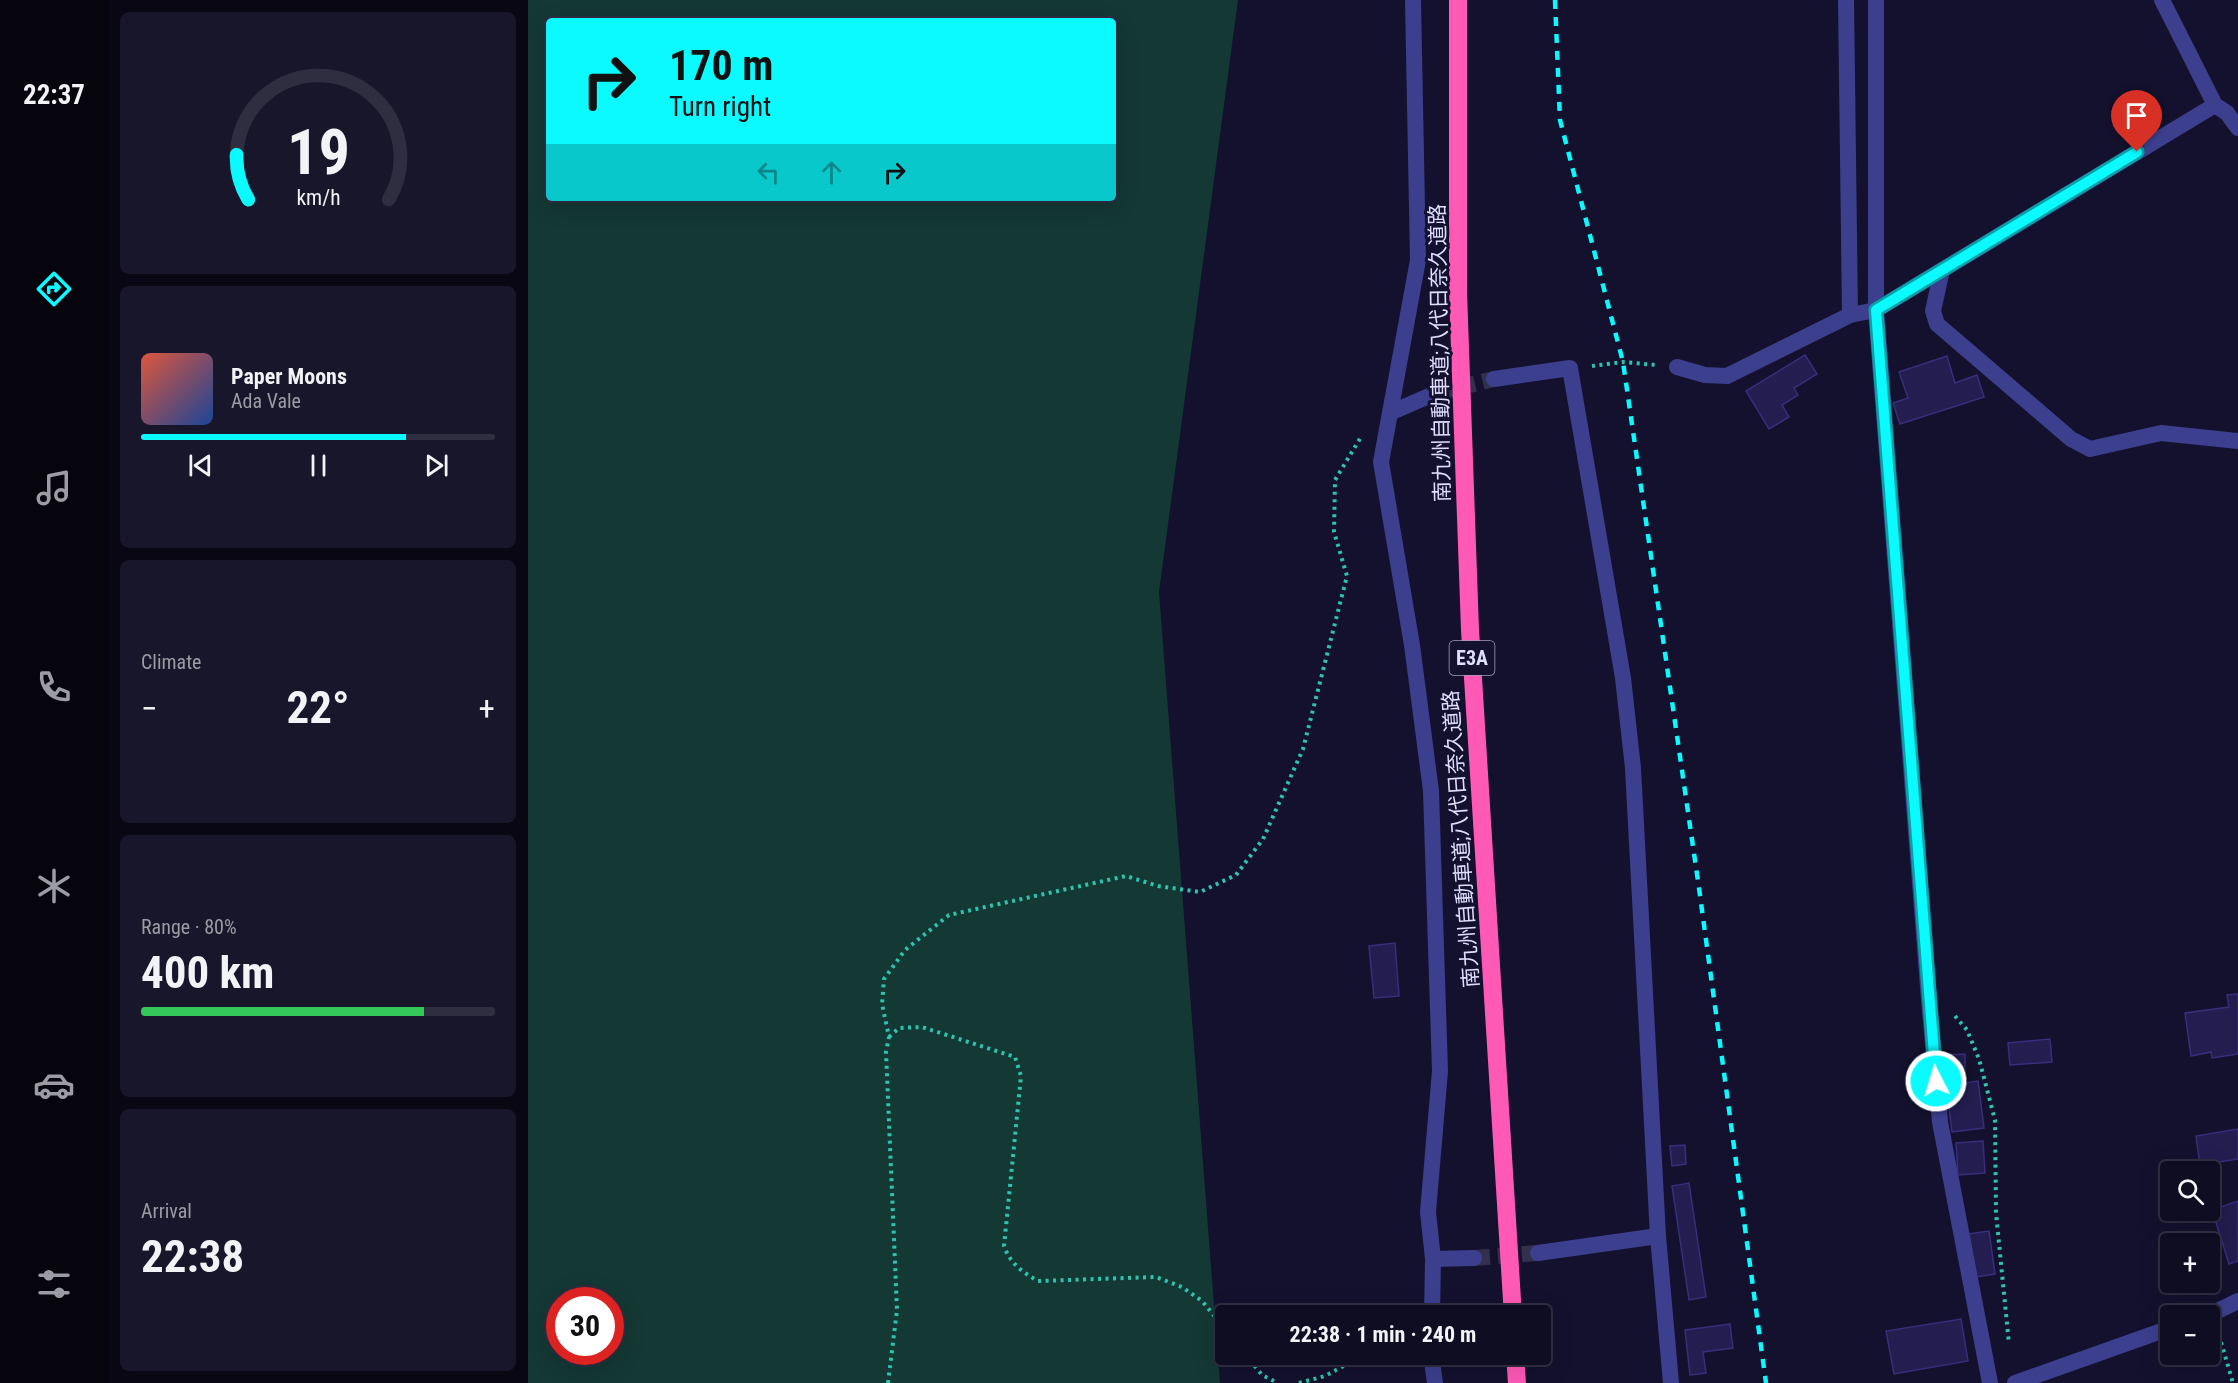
<!DOCTYPE html>
<html lang="en">
<head>
<meta charset="utf-8">
<style>
	:root { --surface:#0f0d22; --page:#18162a; --text:#f1f3f6; --muted:#9b9ca5; --line:#2f2d40; --accent:#0afaff }
	body { margin:0; font-family:"Roboto Condensed","Noto Sans JP",sans-serif; background:var(--page); color:var(--text); height:100vh; display:flex; flex-direction:column; font-size:22px; white-space:nowrap }
	* { box-sizing:border-box; margin:0 }
	p { font-size:20px; color:var(--muted) }
	.icon { flex:none; width:33px; height:33px; fill:none; stroke:currentColor; stroke-width:2; stroke-linecap:round; stroke-linejoin:round }
	.map { position:relative; flex:1; overflow:hidden }
	.sheet { display:flex; flex-direction:column; gap:12px; padding:12px; background:#080713; width:420px }
	.sheet>* { flex:none }
	.guide { position:absolute; left:18px; top:18px; width:570px; height:183px; border-radius:6px; box-shadow:0 6px 24px #0002,0 0 0 2px var(--line); background:#0afaff; color:#111; overflow:hidden }
	.buttons { position:absolute; left:1632px; top:1161px; display:grid; gap:12px }
	.buttons a { display:grid; place-items:center; width:60px; height:60px; border-radius:6px; background:var(--surface); box-shadow:0 6px 24px #0002,0 0 0 2px var(--line); font-size:30px }
	.speed { position:absolute; left:18px; top:1287px; display:flex; gap:12px; font-size:30px; font-weight:700; text-align:center }
	.speed>* { display:grid; place-content:center; width:78px; height:78px; border-radius:50%; background:var(--surface); box-shadow:0 6px 24px #0002,0 0 0 2px var(--line); line-height:1 }
	.speed .limit { border:9px solid #d22; background:#fff; color:#111 }
	.pin { position:absolute; display:grid; place-items:center; width:51px; height:51px; color:#fff; margin:-62px -26px; border-radius:50% 50% 50% 0; rotate:-45deg; box-shadow:0 0 6px #0007 }
	.pin .icon { rotate:45deg }
	.me { position:absolute; width:66px; margin:-33px; rotate:355deg; stroke-linejoin:round; filter:drop-shadow(0 0 4px #0008) }
	.turn { display:flex; align-items:center; gap:21px; height:126px; padding:0 24px; font-size:27px }
	.turn .icon { width:78px; height:78px; stroke-width:2.5 }
	.turn b { display:block; font-size:42px; line-height:51px }
	.lanes { display:flex; align-items:center; height:57px; padding:0 24px; background:#0003; justify-content:center; gap:30px; direction:ltr }
	.lanes .off { opacity:.35 }
	.big { font-size:45px; font-weight:700; line-height:1.1 }
	.sheet .tile { flex:1; display:flex; flex-direction:column; justify-content:center; gap:9px; min-width:0; padding:0 21px; border-radius:9px; background:var(--page) }
	.sheet .dial { align-items:center; gap:0 }
	.dial svg { height:156px; overflow:visible; fill:none; stroke:var(--line); stroke-width:7; stroke-linecap:round; text-anchor:middle }
	.dial text { fill:var(--text); stroke:none }
	.song { display:flex; align-items:center; gap:18px }
	.cover { width:72px; height:72px; border-radius:9px; background:linear-gradient(135deg,hsl(10 70% 55%),hsl(220 70% 35%)) }
	.played { height:6px; border-radius:3px; background:linear-gradient(90deg,var(--accent) 75%,var(--line) 75%) }
	.keys { display:flex; justify-content:space-around; direction:ltr }
	.heat { display:flex; justify-content:space-between; align-items:center; font-size:33px; direction:ltr }
	.charge { height:9px; border-radius:4px; background:linear-gradient(90deg,#34c759 80%,var(--line) 0) }
	.trip { position:absolute; left:687px; top:1305px; width:336px; height:60px; border-radius:6px; background:var(--surface); box-shadow:0 6px 24px #0002,0 0 0 2px var(--line); font-weight:700; line-height:60px; text-align:center }
	main { display:flex; flex:1; min-height:0 }
	.tab-bar { display:flex; flex-direction:column; width:108px; justify-content:space-around; align-items:center; background:#06050e; color:var(--muted) }
	.tab-bar .icon { width:42px; height:42px }
	.tab-bar .on { color:var(--accent) }
	.tab-bar b { font-size:27px; color:var(--text) }
	.map>svg:first-child { display:block }
	.green { fill:#143834; fill-rule:evenodd }
	.building { fill:#231d50; stroke:#372e7c; stroke-width:1.5 }
	.lines { fill:none; stroke-linecap:round; stroke-linejoin:round }
	.minor-tunnel { stroke:#32304d; stroke-width:16; stroke-dasharray:16 8; stroke-linecap:butt }
	.path { stroke:#2dc4af; stroke-width:4; stroke-dasharray:3 4.5; stroke-linecap:butt }
	.minor { stroke:#3b3f8e; stroke-width:16 }
	.motorway { stroke:#ff59b6; stroke-width:18 }
	.rail { stroke:#0afaff; stroke-width:4.5; stroke-dasharray:9 8; stroke-linecap:butt }
	.route-casing { stroke:#06a2a6; stroke-width:15 }
	.route { stroke:#0afaff; stroke-width:10 }
	.labels { text-anchor:middle; stroke-width:6; stroke-linejoin:round; paint-order:stroke }
	.shield { fill:#14112e; stroke:#a2a0c0; stroke-width:1.5 }
	.shield-label { font-size:20px; font-weight:bold; fill:#dfdeff }
	.street-label { font-size:21px; fill:#dfdeff; stroke:#14112e }
</style>
</head>
<body>
<main>
<nav class="tab-bar">
<b>22:37</b>
<svg class="icon on" aria-label="directions" viewBox="0 0 24 24"><path d="M12 3l9 9-9 9-9-9zM9 14v-3h6M13 9l2 2-2 2"/></svg>
<svg class="icon" aria-label="music" viewBox="0 0 24 24"><path d="M9 18V5l10-2v13"/><circle cx="6" cy="18" r="3"/><circle cx="16" cy="16" r="3"/></svg>
<svg class="icon" aria-label="phone" viewBox="0 0 24 24"><path d="M5 4h4l2 5-3 2q2 4 5 5l2-3 5 2v4C11 20 4 13 5 4z"/></svg>
<svg class="icon" aria-label="climate" viewBox="0 0 24 24"><path d="M12 3v18M4 7l16 10M4 17L20 7"/></svg>
<svg class="icon" aria-label="car" viewBox="0 0 24 24"><path d="M5 17H2v-5l4-1 3-4h7l3 4 3 1v5h-3M9 17h6M6 11h13"/><circle cx="7" cy="17" r="2"/><circle cx="17" cy="17" r="2"/></svg>
<svg class="icon" aria-label="filters" viewBox="0 0 24 24"><path d="M4 7h16M4 17h16"/><circle cx="9" cy="7" r="2"/><circle cx="15" cy="17" r="2"/></svg>
</nav>
<section class="sheet">
<div class="tile dial"><svg viewBox="0 0 100 80">
<path d="M14 69A42 42 0 1 1 86 69"/>
<path d="M14 69A42 42 0 0 1 8 46" stroke="#0afaff"/>
<text x="50" y="56" font-size="32" font-weight="700">19</text>
<text x="50" y="72" font-size="11">km/h</text>
</svg></div>
<div class="tile">
<div class="song"><i class="cover"></i><div><b>Paper Moons</b><p>Ada Vale</p></div></div>
<div class="played"></div>
<div class="keys"><svg class="icon" aria-label="previous" viewBox="0 0 24 24"><path d="M18 5L8 12l10 7zM5 5v14"/></svg><svg class="icon" aria-label="pause" viewBox="0 0 24 24"><path d="M8 5v14M16 5v14"/></svg><svg class="icon" aria-label="next" viewBox="0 0 24 24"><path d="M6 5l10 7-10 7zM19 5v14"/></svg></div>
</div>
<div class="tile"><p>Climate</p>
<div class="heat"><a>−</a><b class="big">22°</b><a>+</a></div>
</div>
<div class="tile"><p>Range · 80%</p><b class="big">400 km</b><div class="charge"></div></div>
<div class="tile"><p>Arrival</p><b class="big">22:38</b></div>
</section>
<div class="map">
<svg width="1710" height="1383" viewBox="0 0 1710 1383">
	<rect width="100%" height="100%" fill="#14112e"/>
	<path class="green" d="M0,0h710l-79,592 61,791h-692zM21,21h564v177h-564zM32,1300h50v52h-50z"/>
	<g class="building">
		<polygon points="1277,355 1289,374 1266,388 1270,395 1254,405 1261,417 1241,429 1218,391"/>
		<polygon points="1419,356 1427,383 1449,375 1456,397 1372,424 1365,403 1380,398 1371,372"/>
		<polygon points="867,943 871,996 846,998 841,946"/>
		<polygon points="1710,994 1710,1054 1684,1058 1683,1052 1663,1056 1657,1013 1701,1007 1699,995"/>
		<polygon points="1522,1039 1524,1062 1482,1065 1480,1043"/>
		<polygon points="1437,1054 1437,1069 1417,1071 1415,1055"/>
		<polygon points="1450,1081 1456,1128 1424,1132 1418,1086"/>
		<polygon points="1710,1129 1710,1159 1672,1165 1668,1136"/>
		<polygon points="1455,1141 1457,1173 1430,1175 1428,1143"/>
		<polygon points="1157,1145 1158,1164 1144,1166 1142,1146"/>
		<polygon points="1161,1183 1178,1297 1161,1300 1144,1186"/>
		<polygon points="1710,1201 1710,1261 1701,1264 1684,1210"/>
		<polygon points="1461,1231 1467,1274 1448,1277 1441,1234"/>
		<polygon points="1433,1319 1440,1361 1366,1374 1358,1331"/>
		<polygon points="1202,1324 1205,1348 1175,1352 1178,1373 1162,1375 1157,1330"/>
	</g>
	<g class="lines">
		<g class="minor-tunnel">
			<polyline points="908,393 966,379"/>
			<polyline points="946,1258 1010,1253"/>
		</g>
		<g class="path">
			<polyline points="1064,366 1095,362 1128,365"/>
			<polyline points="1427,1016 1439,1030 1451,1059 1467,1120 1468,1213 1481,1344"/>
			<path d="M361,1037l10,-9 23,-1 93,30 6,19 -17,170c6,17 18,26 34,35l118,-4 26,10 20,14 24,29"/>
			<polyline points="1691,1335 1705,1383"/>
			<polyline points="717,1354 734,1375 750,1383"/>
			<polyline points="360,1383 369,1310 358,1052 361,1037 354,1004 356,979 377,950 421,915 598,876 630,886 672,892 708,875 735,839 775,749 819,576 806,532 807,480 833,437"/>
			<polyline points="771,1383 797,1376 823,1362 860,1355 882,1358"/>
		</g>
		<g class="minor">
			<polyline points="885,0 890,260 853,462 884,645 903,791 912,1071 900,1212 905,1259 904,1316"/>
			<polyline points="1318,0 1322,315"/>
			<polyline points="1348,0 1348,310 1401,1000 1412,1122 1462,1383"/>
			<polyline points="1634,0 1687,105"/>
			<polyline points="1414,270 1405,311 1409,324 1543,439 1562,449 1633,433 1710,441"/>
			<polyline points="1149,367 1177,375 1199,376 1322,315 1348,310 1687,105 1699,113 1710,128"/>
			<polyline points="966,379 1042,368 1095,678 1105,768 1130,1236 1143,1383"/>
			<polyline points="864,412 908,393"/>
			<polyline points="1010,1253 1130,1236"/>
			<polyline points="905,1259 946,1258"/>
			<polyline points="1679,1316 1710,1301"/>
			<polyline points="903,1354 907,1383"/>
			<polyline points="1487,1383 1642,1328"/>
		</g>
		<g class="motorway">
			<polyline points="930,0 930,292 942,630 985,1316"/>
			<polyline points="987,1354 989,1383"/>
		</g>
		<polyline class="rail" points="1027,0 1032,120 1095,362 1171,888 1238,1383"/>
	</g>
	<g class="lines">
		<defs>
			<polyline id="route" points="1408,1081 1348,310 1609,152"/>
		</defs>
		<use href="#route" class="route-casing"/>
		<use href="#route" class="route"/>
	</g>
	<g class="labels">
		<rect class="shield" x="921.5" y="641" width="45" height="34" rx="4.5"/>
		<g class="shield-label">
			<text x="944" y="665">E3A</text>
		</g>
		<g class="street-label">
			<text transform="translate(912 353) rotate(-91)" y="7">南九州自動車道;八代日奈久道路</text>
			<text transform="translate(933 839) rotate(-94)" y="7">南九州自動車道;八代日奈久道路</text>
		</g>
	</g>
</svg>
<div class="buttons">
<a><svg class="icon" aria-label="search" viewBox="0 0 24 24"><circle cx="10" cy="10" r="6"/><path d="M15 15l6 6"/></svg></a>
<a>+</a>
<a>−</a>
</div>
<div class="speed"><div class="limit">30</div></div>
<div class="pin" style="left:1609px;top:152px;background:#d93025"><svg class="icon" aria-label="arrive" viewBox="0 0 24 24"><path d="M6 21V4h12l-3 4 3 4H6"/></svg></div>
<svg class="me" style="left:1408px;top:1081px" viewBox="-20 -20 40 40"><circle r="17" fill="#0afaff" stroke="#fff" stroke-width="3"/><path d="M0-11L8 9 0 5-8 9z" fill="#fff"/></svg>
<div class="trip">22:38 · 1 min · 240 m</div>
<div class="guide">
<div class="turn"><svg class="icon" aria-label="right" viewBox="0 0 24 24"><path d="M7 20v-9h11M14 6l5 5-5 5"/></svg><div><b>170 m</b>Turn right</div></div>
<div class="lanes"><svg class="icon off" aria-label="left" viewBox="0 0 24 24"><path d="M17 20v-9H6M10 6l-5 5 5 5"/></svg><svg class="icon off" aria-label="ahead" viewBox="0 0 24 24"><path d="M12 20V5M6 11l6-6 6 6"/></svg><svg class="icon" aria-label="right" viewBox="0 0 24 24"><path d="M7 20v-9h11M14 6l5 5-5 5"/></svg></div>
</div>
</div>
</main>
</body>
</html>
